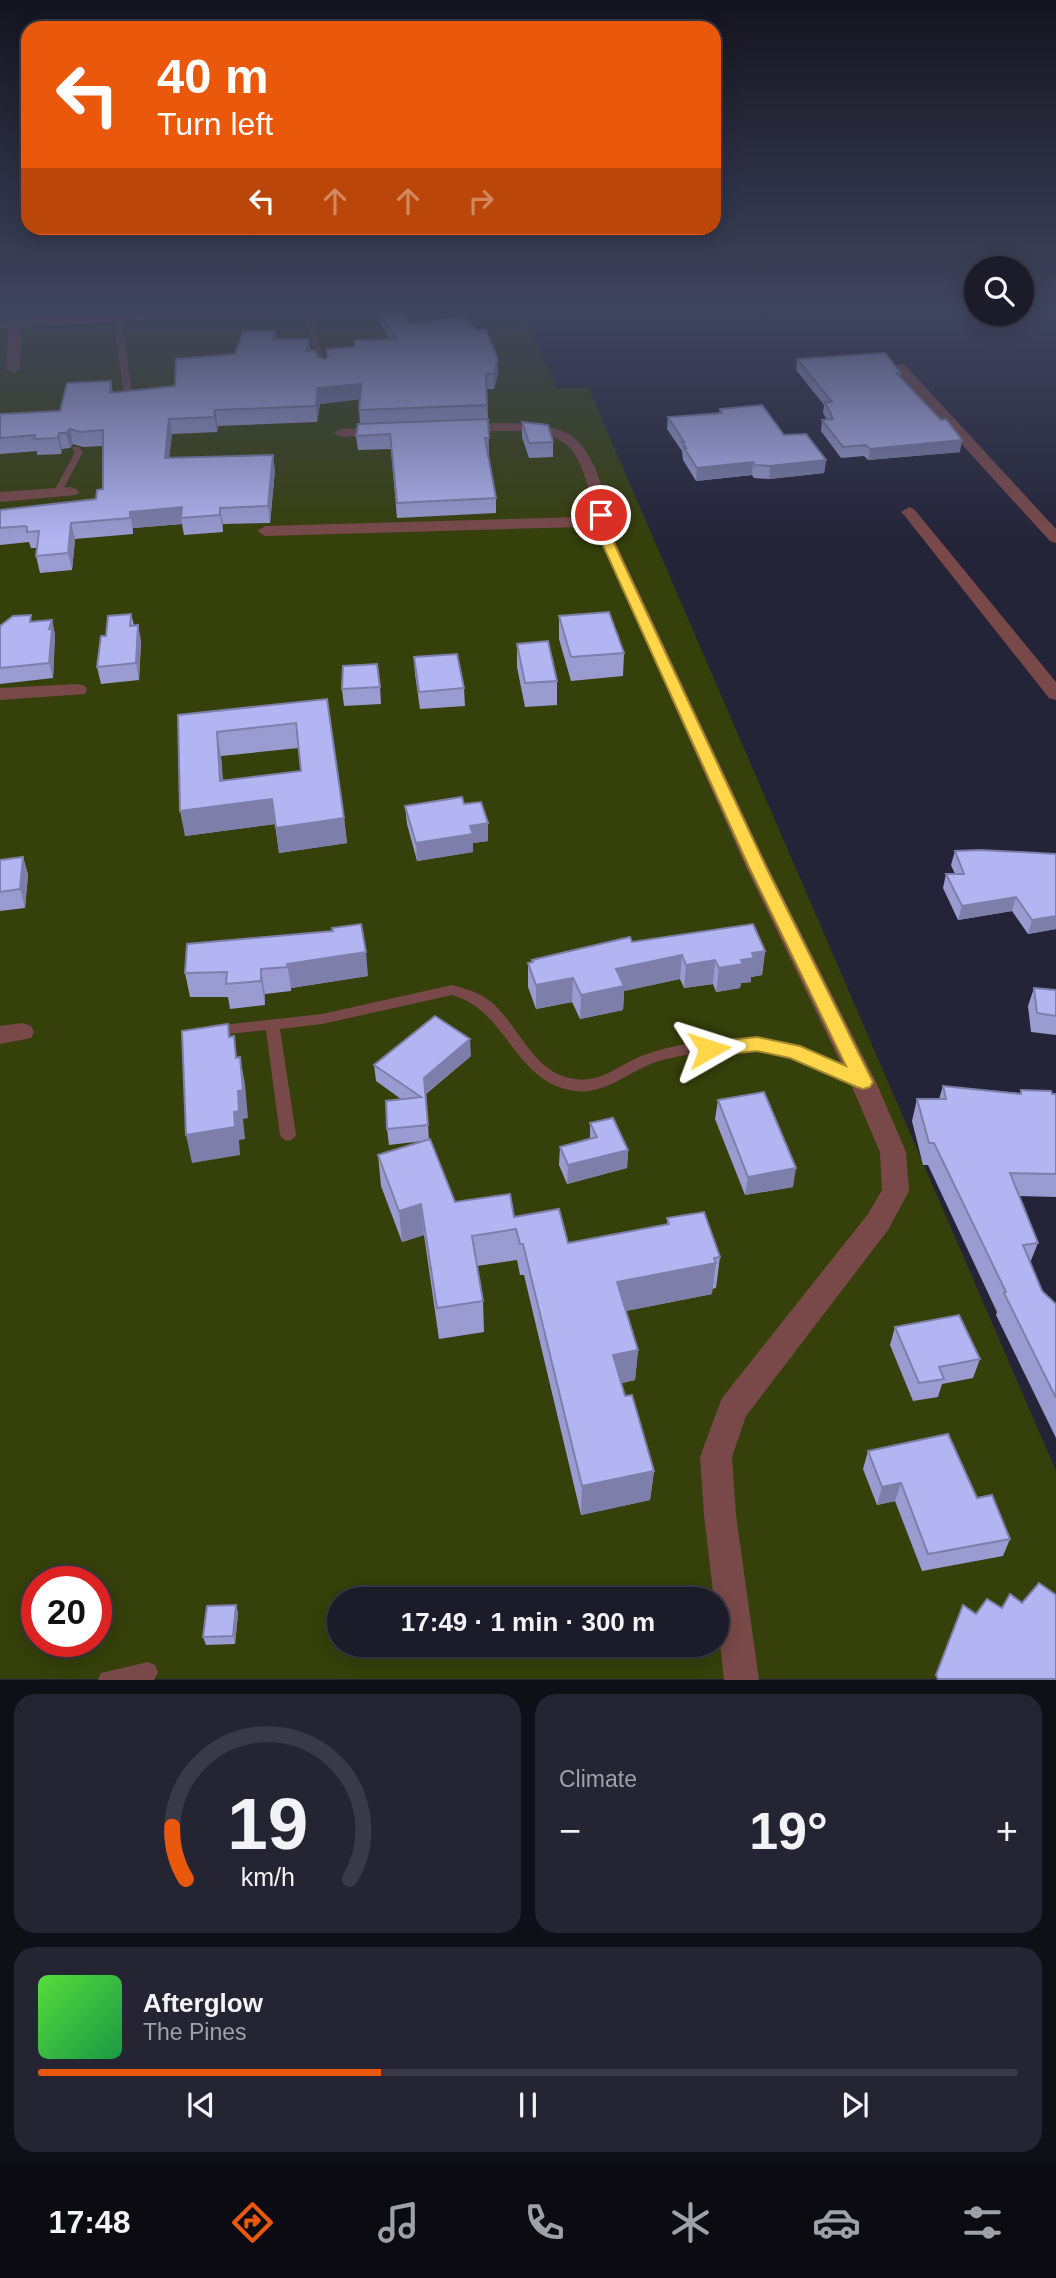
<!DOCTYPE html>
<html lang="en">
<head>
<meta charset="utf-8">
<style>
	:root { --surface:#1b1b2a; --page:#242432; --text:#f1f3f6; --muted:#a0a1a8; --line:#393947; --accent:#ea580c }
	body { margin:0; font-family:Arial,sans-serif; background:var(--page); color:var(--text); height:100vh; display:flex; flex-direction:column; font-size:26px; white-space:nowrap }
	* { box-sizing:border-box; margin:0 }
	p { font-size:23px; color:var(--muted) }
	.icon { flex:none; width:38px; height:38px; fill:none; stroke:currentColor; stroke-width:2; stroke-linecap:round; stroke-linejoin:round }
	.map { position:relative; height:1680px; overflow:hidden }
	.sheet { display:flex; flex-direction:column; gap:14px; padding:14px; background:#0f0f17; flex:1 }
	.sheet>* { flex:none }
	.banner { position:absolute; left:21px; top:21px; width:700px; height:214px; border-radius:21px; box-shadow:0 4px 18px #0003,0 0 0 2px var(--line); background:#ea580c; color:#fff; overflow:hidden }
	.buttons { position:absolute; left:964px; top:256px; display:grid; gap:14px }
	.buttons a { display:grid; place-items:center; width:70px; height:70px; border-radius:50%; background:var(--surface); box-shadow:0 4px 18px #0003,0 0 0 2px var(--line); font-size:35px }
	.speed { position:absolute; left:21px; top:1566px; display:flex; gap:14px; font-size:35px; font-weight:700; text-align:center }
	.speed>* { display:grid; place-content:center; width:91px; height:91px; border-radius:50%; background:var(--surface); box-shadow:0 4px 18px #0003,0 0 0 2px var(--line); line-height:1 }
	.speed .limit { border:10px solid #d22; background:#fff; color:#111 }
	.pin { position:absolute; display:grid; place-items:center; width:60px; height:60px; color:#fff; margin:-30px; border:4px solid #fff; border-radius:50%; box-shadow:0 2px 7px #0007 }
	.me { position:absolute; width:77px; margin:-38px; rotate:84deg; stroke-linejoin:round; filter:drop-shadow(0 0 5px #0008) }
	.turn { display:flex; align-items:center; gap:24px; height:147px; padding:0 21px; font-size:32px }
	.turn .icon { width:91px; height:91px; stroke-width:2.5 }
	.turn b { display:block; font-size:49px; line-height:60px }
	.lanes { display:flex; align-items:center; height:66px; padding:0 21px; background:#0003; justify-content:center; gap:35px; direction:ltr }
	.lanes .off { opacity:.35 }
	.big { font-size:52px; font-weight:800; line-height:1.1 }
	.sheet .widget { flex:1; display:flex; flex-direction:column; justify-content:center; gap:10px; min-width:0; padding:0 24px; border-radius:21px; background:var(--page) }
	.sheet .dial { align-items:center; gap:0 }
	.dial svg { height:182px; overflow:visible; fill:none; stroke:var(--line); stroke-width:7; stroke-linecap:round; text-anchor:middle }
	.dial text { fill:var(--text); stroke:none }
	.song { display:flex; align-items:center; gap:21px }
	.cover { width:84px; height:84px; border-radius:10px; background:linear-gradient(135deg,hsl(110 70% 55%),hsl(140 70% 35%)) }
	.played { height:7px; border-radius:4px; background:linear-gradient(90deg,var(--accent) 35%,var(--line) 35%) }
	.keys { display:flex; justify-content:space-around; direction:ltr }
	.heat { display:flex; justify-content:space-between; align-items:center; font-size:38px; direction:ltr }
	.sheet .tiles { flex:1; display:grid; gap:14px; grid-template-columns:1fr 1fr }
	.widget:last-child { grid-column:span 2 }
	.trip { position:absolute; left:327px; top:1587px; width:402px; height:70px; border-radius:35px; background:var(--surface); box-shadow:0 4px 18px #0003,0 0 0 2px var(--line); font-weight:800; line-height:70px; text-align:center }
	.menu { display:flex; height:112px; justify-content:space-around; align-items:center; background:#0b0b11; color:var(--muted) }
	.menu .icon { width:49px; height:49px }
	.menu .on { color:var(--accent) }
	.menu b { font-size:32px; color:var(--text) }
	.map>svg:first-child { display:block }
	.green { fill:#36400a; fill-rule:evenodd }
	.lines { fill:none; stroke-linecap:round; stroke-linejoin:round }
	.lane { fill:#794949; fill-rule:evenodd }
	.street { fill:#794949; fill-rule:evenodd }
	.wall { fill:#9a9cd1; fill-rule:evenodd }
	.shaded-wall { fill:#7d7faa }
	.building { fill:#b3b5f3; stroke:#7d7faa; stroke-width:2; fill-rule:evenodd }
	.route { fill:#ffd54a; stroke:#a68a30; stroke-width:2 }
</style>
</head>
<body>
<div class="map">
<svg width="1056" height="1680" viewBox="0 0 1056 1680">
	<rect width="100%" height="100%" fill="#242438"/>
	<path class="green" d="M0,307h520l37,82 31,-2 468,1084v208h-1056zM37,1582h59v60h-59zM340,1600h378v45h-378z"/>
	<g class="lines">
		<g class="lane">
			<polygon points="302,307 309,307 327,371 320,369"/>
			<polygon points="121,315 125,317 123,330 133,400 129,402 125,400 115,330 117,317"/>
			<polygon points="73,447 79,447 83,452 61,493 54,495 53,493 75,452 72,449"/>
			<path d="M452,985c14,4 27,7 39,17 29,24 42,72 84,77 27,4 45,-15 69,-24 48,-17 109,-21 158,-7 22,7 42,18 63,28l2,4 -2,4 -5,2c-20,-7 -38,-20 -59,-27 -43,-15 -99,-10 -142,2 -30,9 -51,34 -85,30 -61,-9 -66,-81 -122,-96l-130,29 -42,5 16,106 -3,4 -5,2 -5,-2 -3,-4 -14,-105 -54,6 -5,-1 -2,-4 2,-4 5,-1 110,-12z"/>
			<polygon points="148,1662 155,1665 158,1672 154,1680 98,1680 101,1673"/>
		</g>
		<g class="street">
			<polygon points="239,307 313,307 307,311 21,327 20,369 13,373 6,369 9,328 0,329 0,321"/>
			<polygon points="900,364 905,365 1056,529 1056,543 1050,541 895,371 893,368"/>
			<path d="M502,423c63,1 84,8 102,71 5,15 11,31 11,47l153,326 108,215 30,70 3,39 -21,39 -142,186 -14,41 4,58 23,165h-35l-6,-56v-24h-4l-10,-85 -4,-58 18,-49 4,-10 146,-184 14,-24 -2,-38 -30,-70 -104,-215 -147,-331 -20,-9 -314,9 -8,-5 8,-5 317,-9 14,6c-5,-24 -10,-57 -27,-76 -21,-23 -80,-15 -109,-15l-7,-4 7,-4z"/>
			<polygon points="386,427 393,431 391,434 341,437 334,433 341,429"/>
			<polygon points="71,487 76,489 79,492 76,495 0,502 0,492"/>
			<polygon points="909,507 914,509 1056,682 1056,700 1049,698 904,515 901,512"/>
			<polygon points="78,684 85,686 87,690 85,694 0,700 0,688"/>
			<polygon points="22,1023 31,1026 34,1032 31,1038 0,1044 0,1026"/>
		</g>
	</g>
	<g class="wall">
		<polygon points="379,308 498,374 494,389 487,389 489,453 488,453 496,498 496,513 397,518 391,449 358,450 356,436 360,424 359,410 360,399 320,404 317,422 218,426 217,432 172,434 169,458 275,470 270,523 223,524 223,532 184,535 182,524 133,528 133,534 75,539 72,570 40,573 36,556 37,548 31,548 29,542 0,545 0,510 96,499 103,489 103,446 83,447 73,444 70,448 62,449 61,454 37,455 37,451 0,454 0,414 60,411 111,381 113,393 175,386 275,331 276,339 309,339 310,350 318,357 325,359 327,358 326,349 355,347 389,339 380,322"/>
		<polygon points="797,359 901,373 900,378 960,452 868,460 864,456 841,458 821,431 822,420 827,420 823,413 824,405 796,370"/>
		<polygon points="720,409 784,435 826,460 824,473 769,479 754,478 752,475 696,481 683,460 682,451 667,429 668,417 719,413"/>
		<polygon points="522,422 553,442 553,457 529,458 522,437"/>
		<polygon points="131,614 134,625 138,625 141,642 139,680 101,684 97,667 106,636"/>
		<polygon points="559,616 624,653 623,676 571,681 559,639"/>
		<polygon points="52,620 55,635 53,678 0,684 0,626 33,621"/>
		<polygon points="517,644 557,681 557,705 525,707 517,667"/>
		<polygon points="414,657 464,688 465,706 420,709 415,674"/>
		<polygon points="380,687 381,704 344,706 342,689"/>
		<path d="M327,699l17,119 3,25 -68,10 -4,-29 -90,12 -7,-121zM299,748l2,23 -78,10 -2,-25z"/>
		<polygon points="464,804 488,823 488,841 473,843 473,852 417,861 407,824 405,806"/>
		<polygon points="955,851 1056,854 1056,929 1028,934 1012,911 958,920 943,888 946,874 955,874 951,865"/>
		<polygon points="23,857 28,875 25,908 0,911 0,860"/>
		<polygon points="632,942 765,951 762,975 751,977 751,982 741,983 740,988 716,992 713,984 684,988 680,979 624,991 623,1010 580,1019 572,1002 536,1009 528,987 528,963 532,962 532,960"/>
		<polygon points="187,944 368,976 291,988 291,991 265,994 265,1005 230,1009 228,997 190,997 185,973"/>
		<polygon points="1034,988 1056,990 1056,1035 1031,1032 1028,1006"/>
		<polygon points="471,1056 426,1094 429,1140 455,1202 514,1217 568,1243 667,1225 667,1218 720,1257 716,1288 712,1289 712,1294 626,1311 638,1350 635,1380 621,1383 625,1396 654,1471 650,1500 581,1515 524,1275 520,1275 517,1260 477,1266 483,1301 484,1332 439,1339 424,1235 402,1242 381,1186 378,1155 423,1141 389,1145 387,1129 401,1099 376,1081 374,1065"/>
		<polygon points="943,1086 1020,1093 1021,1090 1056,1094 1056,1197 1019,1196 1038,1243 1030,1263 1042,1291 1056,1304 1056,1438 996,1315 997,1312 928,1165 923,1165 912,1121 917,1099 939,1099"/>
		<polygon points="718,1100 793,1187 745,1195 715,1119"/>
		<polygon points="590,1123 628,1150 627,1168 567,1184 559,1165 560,1147 590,1138"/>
		<polygon points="895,1327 980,1359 973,1378 942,1384 938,1397 913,1401 890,1345"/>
		<polygon points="868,1451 977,1498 1010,1539 1003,1556 922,1571 895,1501 877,1505 863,1469"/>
		<polygon points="236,1605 238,1613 235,1644 206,1645 203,1637"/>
	</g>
	<g class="shaded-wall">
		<polygon points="309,339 310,353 306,351"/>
		<polygon points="498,360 498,374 494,389 494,374"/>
		<polygon points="361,384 362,399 320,404 317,422 316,406 318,388"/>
		<polygon points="215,410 218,426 217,432 214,417"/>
		<polygon points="169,419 172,434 167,474 165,458"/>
		<polygon points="70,429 73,444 70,448 66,433"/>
		<polygon points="59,433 62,449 61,454 58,438"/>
		<polygon points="962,440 960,452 868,460 870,449"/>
		<polygon points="273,455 275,470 270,523 268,506"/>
		<polygon points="826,460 824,473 769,479 770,466"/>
		<polygon points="753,462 752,475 696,481 697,468"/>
		<polygon points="182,507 181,518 182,524 133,528 133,534 130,512"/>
		<polygon points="220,508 223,524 223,532 220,515"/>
		<polygon points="71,523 75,539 72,570 68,553"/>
		<polygon points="52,620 55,635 53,678 49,663 49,629"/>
		<polygon points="138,625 141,642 139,680 136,663"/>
		<polygon points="217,732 221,756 224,805 272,799 275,824 185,836 180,811 220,781"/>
		<polygon points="344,818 347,843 279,853 276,828"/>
		<polygon points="488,823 488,841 473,843 473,852 417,861 416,843 470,826"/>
		<polygon points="23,857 28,875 25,908 20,889"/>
		<polygon points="1016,897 1012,911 958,920 962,906"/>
		<polygon points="1056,916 1056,929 1028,934 1032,920"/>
		<polygon points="765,951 762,975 751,977 751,982 741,983 740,988 716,992 719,968 741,960 752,953"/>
		<polygon points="366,952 368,976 291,988 287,964"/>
		<polygon points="682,955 680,979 624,991 623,1010 580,1019 581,995 616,969"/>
		<polygon points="715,960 713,984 684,988 686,965"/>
		<polygon points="261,969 265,994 265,1005 261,981"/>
		<polygon points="573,978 572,1002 536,1009 536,985"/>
		<polygon points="470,1039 471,1056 425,1094 424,1078"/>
		<polygon points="240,1057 245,1084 248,1118 243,1119 245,1139 239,1140 240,1155 192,1163 186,1135 234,1112 238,1091"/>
		<polygon points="628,1150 627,1168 567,1184 568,1165"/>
		<polygon points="796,1168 793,1187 745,1195 748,1177"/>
		<polygon points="421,1204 424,1235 402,1242 399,1211"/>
		<polygon points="716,1263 712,1294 615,1313 617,1282"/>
		<polygon points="638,1350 635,1380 611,1386 613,1355"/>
		<polygon points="654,1471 650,1500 581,1515 582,1486"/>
		<polygon points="901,1483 895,1501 877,1505 882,1487"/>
		<polygon points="236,1605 238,1613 235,1644 233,1636"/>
	</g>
	<g class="building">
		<polygon points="383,307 401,307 409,324 466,317 476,330 486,329 498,360 494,374 486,374 487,405 359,410 361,384 318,388 316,406 215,410 214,417 169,419 165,458 273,455 268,506 220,508 220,515 181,518 182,507 130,512 130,518 71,523 68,553 36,556 39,531 27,532 27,527 25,526 0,528 0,510 96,499 97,490 103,489 103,430 80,432 70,429 66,433 59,433 58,438 34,439 35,435 0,438 0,414 60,411 67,383 111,381 110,393 175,386 176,359 235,354 243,331 275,331 273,339 309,339 306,351 315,350 318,357 325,359 328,357 326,349 355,347 355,340 396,339 379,308"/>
		<polygon points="885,353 901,373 896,373 941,420 946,419 962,440 870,449 866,445 843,447 822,420 833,419 825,402 832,402 797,359"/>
		<polygon points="762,405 784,435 806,434 826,460 770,466 755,465 753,462 697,468 684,448 686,448 682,442 684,442 668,417 722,413 720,409"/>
		<polygon points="488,419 489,438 485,438 496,498 397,503 390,434 356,436 358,424"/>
		<polygon points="522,422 548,425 553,442 529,443"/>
		<polygon points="609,612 624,653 571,657 559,616"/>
		<polygon points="131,614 130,626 138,625 136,663 97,667 101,636 106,636 108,616"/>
		<polygon points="31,615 30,622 52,620 49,629 52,629 49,663 0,668 0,626 13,616"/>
		<polygon points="548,641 557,681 525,683 517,644"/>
		<polygon points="457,654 464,688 419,692 414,657"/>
		<polygon points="377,664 380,687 342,689 343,666"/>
		<path d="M327,699l17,119 -68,10 -4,-29 -92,12 -2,-96zM296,723l5,48 -81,10 -3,-49z"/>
		<polygon points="462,797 464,804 481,802 488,823 470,826 473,834 416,843 405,806"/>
		<polygon points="981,850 1056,854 1056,916 1032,920 1016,897 962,906 946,874 964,874 955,851"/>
		<polygon points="23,857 20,889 0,892 0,860"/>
		<polygon points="361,924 366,952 287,964 288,967 261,969 261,981 226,984 227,972 185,973 187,944 333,931 332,928"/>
		<polygon points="753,924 765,951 752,953 754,958 741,960 743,964 719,968 715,960 686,965 682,955 616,969 624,986 581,995 573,978 536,985 528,963 533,962 532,960 630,937 632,942"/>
		<polygon points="1034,988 1056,990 1056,1016 1037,1013"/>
		<polygon points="435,1016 470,1039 424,1078 428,1125 387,1129 386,1101 421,1097 374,1065"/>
		<polygon points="228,1024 229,1037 234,1036 236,1058 240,1057 243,1090 238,1091 239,1111 234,1112 235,1127 186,1135 182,1031"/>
		<polygon points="943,1086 1021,1094 1021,1090 1051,1091 1052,1094 1056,1094 1056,1174 1010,1173 1038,1243 1023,1245 1042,1291 1056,1304 1056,1398 1004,1293 1006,1292 934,1143 929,1143 917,1099 946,1099"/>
		<polygon points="764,1092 796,1168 748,1177 718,1100"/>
		<polygon points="613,1118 628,1150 568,1165 560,1147 597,1137 590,1123"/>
		<polygon points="430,1139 455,1202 510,1194 514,1217 559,1209 568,1243 669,1224 667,1218 704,1212 720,1257 714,1258 716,1263 617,1282 638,1350 613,1355 625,1396 632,1395 654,1471 582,1486 523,1244 520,1244 516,1229 472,1236 483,1301 437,1308 421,1204 399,1211 378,1155"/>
		<polygon points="959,1315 980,1359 939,1367 944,1379 919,1383 895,1327"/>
		<polygon points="948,1434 977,1498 992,1495 1010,1539 928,1554 901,1483 882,1487 868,1451"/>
		<polygon points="1039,1583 1056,1595 1056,1679 938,1679 936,1675 963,1605 976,1614 987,1599 1002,1608 1010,1594 1022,1603"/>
		<polygon points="236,1605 233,1636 203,1637 207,1606"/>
	</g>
	<linearGradient id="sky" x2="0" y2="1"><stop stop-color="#14141f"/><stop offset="0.57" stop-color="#3f455e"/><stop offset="1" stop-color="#3f455e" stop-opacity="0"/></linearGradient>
	<rect width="1056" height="542" fill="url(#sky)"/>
	<polygon class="route" points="601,511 607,515 613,541 766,867 873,1082 870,1087 863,1089 857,1087 790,1058 757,1051 709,1056 702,1054 700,1049 702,1044 709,1042 757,1037 800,1046 846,1066 749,867 601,541 596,515"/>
</svg>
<div class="buttons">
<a><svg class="icon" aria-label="search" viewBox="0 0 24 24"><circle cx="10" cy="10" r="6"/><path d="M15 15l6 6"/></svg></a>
</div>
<div class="speed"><div class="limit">20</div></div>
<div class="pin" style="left:601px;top:515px;background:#d93025"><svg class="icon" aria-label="arrive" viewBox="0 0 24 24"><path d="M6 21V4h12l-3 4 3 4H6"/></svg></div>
<svg class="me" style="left:709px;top:1049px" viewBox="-20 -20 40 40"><path d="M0-17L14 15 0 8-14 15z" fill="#ffd54a" stroke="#fff" stroke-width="4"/></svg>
<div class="trip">17:49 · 1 min · 300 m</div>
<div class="banner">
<div class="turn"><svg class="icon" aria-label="left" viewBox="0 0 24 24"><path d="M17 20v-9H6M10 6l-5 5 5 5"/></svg><div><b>40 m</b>Turn left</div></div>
<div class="lanes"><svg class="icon" aria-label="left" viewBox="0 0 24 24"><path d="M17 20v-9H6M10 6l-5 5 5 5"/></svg><svg class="icon off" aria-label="ahead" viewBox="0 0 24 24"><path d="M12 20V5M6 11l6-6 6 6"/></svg><svg class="icon off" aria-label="ahead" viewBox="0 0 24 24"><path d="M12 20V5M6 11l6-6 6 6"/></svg><svg class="icon off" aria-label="right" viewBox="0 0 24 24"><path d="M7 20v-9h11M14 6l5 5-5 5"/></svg></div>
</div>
</div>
<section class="sheet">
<div class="tiles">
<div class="widget dial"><svg viewBox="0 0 100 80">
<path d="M14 69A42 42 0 1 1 86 69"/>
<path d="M14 69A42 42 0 0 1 8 46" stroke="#ea580c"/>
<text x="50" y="56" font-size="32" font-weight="700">19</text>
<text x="50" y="72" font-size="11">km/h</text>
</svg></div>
<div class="widget"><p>Climate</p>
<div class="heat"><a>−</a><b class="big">19°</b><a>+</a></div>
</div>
<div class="widget">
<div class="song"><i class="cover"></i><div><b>Afterglow</b><p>The Pines</p></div></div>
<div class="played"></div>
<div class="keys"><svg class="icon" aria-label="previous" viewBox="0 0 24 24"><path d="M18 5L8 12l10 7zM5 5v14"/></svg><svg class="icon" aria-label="pause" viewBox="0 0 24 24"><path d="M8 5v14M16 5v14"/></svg><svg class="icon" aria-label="next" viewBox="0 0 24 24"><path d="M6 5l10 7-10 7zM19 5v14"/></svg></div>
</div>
</div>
</section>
<nav class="menu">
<b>17:48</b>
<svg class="icon on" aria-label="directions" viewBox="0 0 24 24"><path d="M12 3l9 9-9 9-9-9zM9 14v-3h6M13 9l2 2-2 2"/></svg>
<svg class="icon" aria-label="music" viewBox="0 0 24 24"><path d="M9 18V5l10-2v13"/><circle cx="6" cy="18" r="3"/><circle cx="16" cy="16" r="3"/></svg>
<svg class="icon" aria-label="phone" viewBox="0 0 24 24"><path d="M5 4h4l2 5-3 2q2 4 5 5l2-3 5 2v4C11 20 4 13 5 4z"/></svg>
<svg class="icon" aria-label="climate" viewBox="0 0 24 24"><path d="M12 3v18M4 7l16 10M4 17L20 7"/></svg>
<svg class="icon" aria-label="car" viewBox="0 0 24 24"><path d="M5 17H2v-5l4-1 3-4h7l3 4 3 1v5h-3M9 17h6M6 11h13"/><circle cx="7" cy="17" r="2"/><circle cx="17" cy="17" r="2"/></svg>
<svg class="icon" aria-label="filters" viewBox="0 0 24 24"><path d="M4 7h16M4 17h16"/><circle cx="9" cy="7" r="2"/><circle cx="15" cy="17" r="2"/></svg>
</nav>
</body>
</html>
